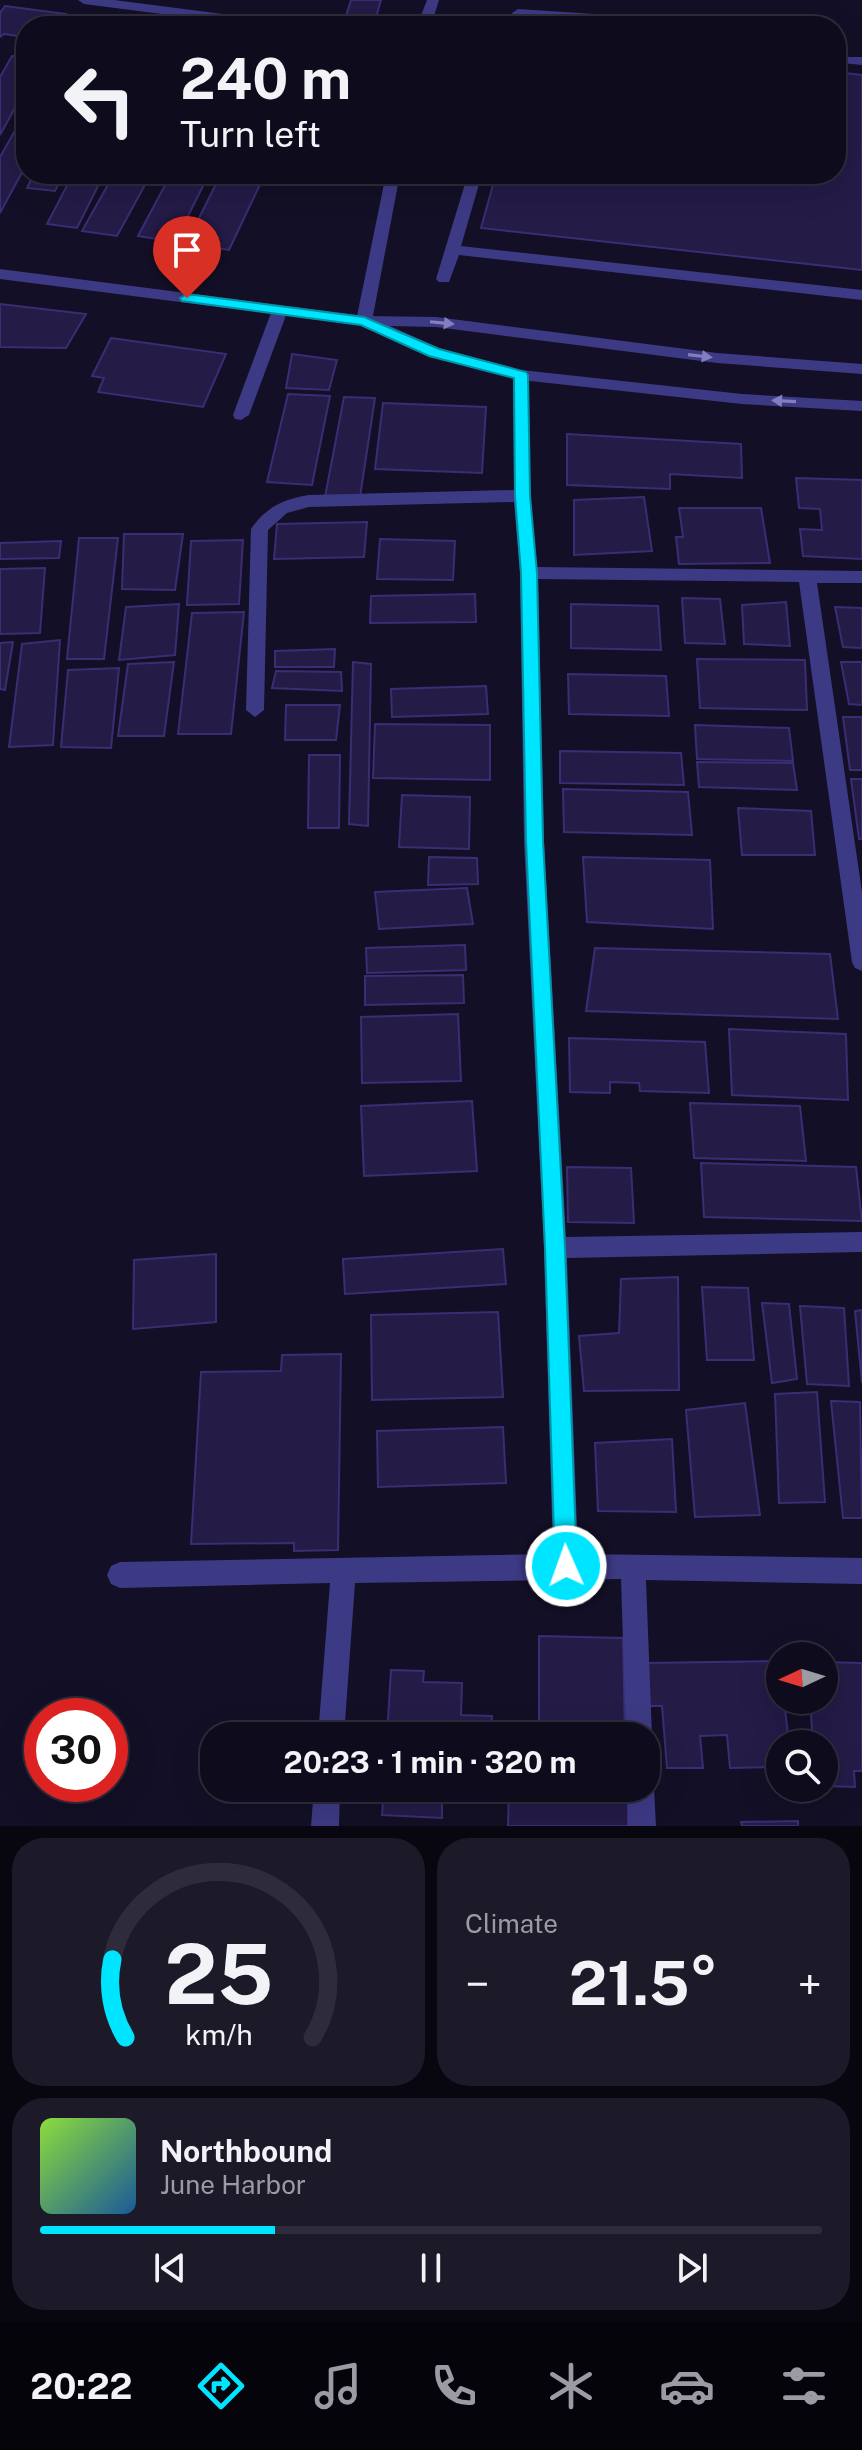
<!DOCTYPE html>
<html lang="en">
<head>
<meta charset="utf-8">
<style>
	:root { --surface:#0e0b1c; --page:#1c1929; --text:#f1f3f6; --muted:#9b9ba3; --line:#2e2b3b; --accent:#00e5ff }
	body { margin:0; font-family:"Public Sans",sans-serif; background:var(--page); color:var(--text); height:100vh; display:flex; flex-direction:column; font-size:30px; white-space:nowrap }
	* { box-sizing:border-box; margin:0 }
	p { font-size:26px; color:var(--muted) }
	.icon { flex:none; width:44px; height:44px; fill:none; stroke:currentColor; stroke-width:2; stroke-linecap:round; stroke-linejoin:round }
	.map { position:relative; height:1826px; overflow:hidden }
	.drawer { display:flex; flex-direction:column; gap:12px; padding:12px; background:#08060f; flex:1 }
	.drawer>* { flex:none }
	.banner { position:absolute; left:16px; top:16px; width:830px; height:168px; border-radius:32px; box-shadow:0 8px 32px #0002,0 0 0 2px var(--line); background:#0e0b1c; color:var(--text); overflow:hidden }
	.needle { width:52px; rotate:266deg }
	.controls { position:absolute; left:766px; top:1642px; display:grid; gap:16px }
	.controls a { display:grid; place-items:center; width:72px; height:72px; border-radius:50%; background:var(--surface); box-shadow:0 8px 32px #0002,0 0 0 2px var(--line); font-size:40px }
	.speed { position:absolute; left:24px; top:1698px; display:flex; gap:16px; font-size:40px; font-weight:700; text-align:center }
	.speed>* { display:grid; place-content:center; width:104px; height:104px; border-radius:50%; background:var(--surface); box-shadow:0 8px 32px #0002,0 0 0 2px var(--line); line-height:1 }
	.speed .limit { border:12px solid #d22; background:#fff; color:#111 }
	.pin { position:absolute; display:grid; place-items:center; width:68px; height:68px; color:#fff; margin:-82px -34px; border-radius:50% 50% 50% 0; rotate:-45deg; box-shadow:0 0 8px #0007 }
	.pin .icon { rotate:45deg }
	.me { position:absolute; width:88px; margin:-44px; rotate:358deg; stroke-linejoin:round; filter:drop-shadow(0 0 6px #0008) }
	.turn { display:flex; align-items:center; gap:28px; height:168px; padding:0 32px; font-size:36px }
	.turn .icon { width:104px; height:104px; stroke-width:2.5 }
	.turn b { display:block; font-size:56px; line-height:68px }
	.big { font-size:60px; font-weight:700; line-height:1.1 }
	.drawer .tile { flex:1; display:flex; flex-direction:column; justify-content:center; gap:12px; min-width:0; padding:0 28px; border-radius:32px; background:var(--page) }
	.drawer .dial { align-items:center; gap:0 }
	.dial svg { height:208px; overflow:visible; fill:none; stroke:var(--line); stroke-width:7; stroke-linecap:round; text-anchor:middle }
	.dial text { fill:var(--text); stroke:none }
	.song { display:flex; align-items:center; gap:24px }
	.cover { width:96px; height:96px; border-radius:12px; background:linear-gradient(135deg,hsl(90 70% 55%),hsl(210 70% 35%)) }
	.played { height:8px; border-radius:4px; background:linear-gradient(90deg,var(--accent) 30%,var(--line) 30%) }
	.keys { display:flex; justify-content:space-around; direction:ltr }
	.heat { display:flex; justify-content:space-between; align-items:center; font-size:44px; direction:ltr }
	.drawer .tiles { flex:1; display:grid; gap:12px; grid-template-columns:1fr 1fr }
	.tile:last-child { grid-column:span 2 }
	.trip { position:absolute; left:200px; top:1722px; width:460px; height:80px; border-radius:32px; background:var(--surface); box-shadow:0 8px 32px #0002,0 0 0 2px var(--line); font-weight:700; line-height:80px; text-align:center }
	.tabs { display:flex; height:128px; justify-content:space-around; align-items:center; background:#06040b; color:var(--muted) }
	.tabs .icon { width:56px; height:56px }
	.tabs .current { color:var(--accent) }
	.tabs b { font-size:36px; color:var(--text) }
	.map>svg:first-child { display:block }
	.building { fill:#241b47; stroke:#3b2d73; stroke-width:2 }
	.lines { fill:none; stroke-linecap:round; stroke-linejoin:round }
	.service { fill:#3d3a85; fill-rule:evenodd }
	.minor { fill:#3d3a85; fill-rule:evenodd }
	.tertiary { fill:#3d3a85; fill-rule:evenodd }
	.oneway { fill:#837fbc }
	.route { fill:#00e5ff; stroke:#0095a6; stroke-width:2 }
</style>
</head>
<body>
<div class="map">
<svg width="862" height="1826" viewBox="0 0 862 1826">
	<rect width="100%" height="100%" fill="#130f26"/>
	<g class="building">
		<polygon points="351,0 381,0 375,21 345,19"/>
		<polygon points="5,6 66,14 58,26 26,26 26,40 23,40 26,37 4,34 0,37 0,13"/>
		<polygon points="12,56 26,57 26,88 0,135 0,77"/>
		<polygon points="836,72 862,75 862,270 481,228 496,174 836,174"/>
		<polygon points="26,111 26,165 0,213 0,157"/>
		<polygon points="34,174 64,174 55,191 27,188"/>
		<polygon points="73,174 104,174 77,228 47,224"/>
		<polygon points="114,174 151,174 117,236 82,231"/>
		<polygon points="171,174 209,174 175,242 138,236"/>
		<polygon points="221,174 265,174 229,250 186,244"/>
		<polygon points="0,304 86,314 66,348 0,347"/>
		<polygon points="111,338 226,354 203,407 98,392 104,378 92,376"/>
		<polygon points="292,354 337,360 329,390 286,388"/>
		<polygon points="288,394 330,396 312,485 267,482"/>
		<polygon points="344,397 375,398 360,497 325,497"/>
		<polygon points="383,403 486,407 482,473 375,469"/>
		<polygon points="567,434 741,444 742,478 670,474 670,489 567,485"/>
		<polygon points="796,478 862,480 862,559 803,556 800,529 822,530 820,509 799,508"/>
		<polygon points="644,497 652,551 574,555 574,500"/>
		<polygon points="679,508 761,508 770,563 679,564 676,537 683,537"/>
		<polygon points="367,522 364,557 274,559 277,524"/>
		<polygon points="124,534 183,534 175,590 122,589"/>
		<polygon points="79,538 118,538 104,659 67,659"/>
		<polygon points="380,539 455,541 453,580 377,579"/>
		<polygon points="243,540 239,604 187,605 191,541"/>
		<polygon points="61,541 59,558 0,559 0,543"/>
		<polygon points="45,568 40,633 0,634 0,569"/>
		<polygon points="475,594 476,622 370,623 371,596"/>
		<polygon points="682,598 720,599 725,644 685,643"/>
		<polygon points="786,602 790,646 744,644 742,605"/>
		<polygon points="179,604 175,655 119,660 126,607"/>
		<polygon points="571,604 658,606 661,650 571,648"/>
		<polygon points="835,607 862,608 862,648 843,647"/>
		<polygon points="244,612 231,734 178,734 192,613"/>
		<polygon points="60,640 53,745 9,747 22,644"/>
		<polygon points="13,642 5,690 0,689 0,643"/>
		<polygon points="335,649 334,667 275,667 275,651"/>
		<polygon points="697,659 805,660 807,710 700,708"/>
		<polygon points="174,662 164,736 118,736 128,664"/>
		<polygon points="353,662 371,664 368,826 349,824"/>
		<polygon points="841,662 862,662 862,705 849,704"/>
		<polygon points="119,668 111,748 61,747 68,670"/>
		<polygon points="276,671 341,672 342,691 272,688"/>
		<polygon points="568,674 666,676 669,716 569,714"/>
		<polygon points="486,686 488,714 392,717 391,689"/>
		<polygon points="286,705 340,705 336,740 285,740"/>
		<polygon points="843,717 862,717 862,770 850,770"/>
		<polygon points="375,724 490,725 490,780 373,778"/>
		<polygon points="695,725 789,728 793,761 697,759"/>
		<polygon points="560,751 681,753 684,785 560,783"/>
		<polygon points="309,755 340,755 339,828 308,828"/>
		<polygon points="697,762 793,763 797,790 699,787"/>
		<polygon points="851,779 862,779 862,839 859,839"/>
		<polygon points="563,789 688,792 692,835 564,832"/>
		<polygon points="402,795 470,797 469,849 399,847"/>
		<polygon points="738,808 811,811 815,855 742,855"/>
		<polygon points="429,857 477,858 478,884 428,885"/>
		<polygon points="583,857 710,860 713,929 587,922"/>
		<polygon points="467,888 473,924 379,929 375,892"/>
		<polygon points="465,945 466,970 367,973 366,948"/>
		<polygon points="595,948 830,954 838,1019 586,1011"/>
		<polygon points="463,975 464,1003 365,1005 365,976"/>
		<polygon points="458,1014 461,1081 362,1083 361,1017"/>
		<polygon points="729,1029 846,1034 848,1100 732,1095"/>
		<polygon points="569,1038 705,1042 709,1093 640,1091 639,1083 610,1082 610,1093 570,1092"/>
		<polygon points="472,1101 477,1171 364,1176 361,1106"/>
		<polygon points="690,1103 800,1106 806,1161 694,1158"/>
		<polygon points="701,1163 856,1167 862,1221 704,1217"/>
		<polygon points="567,1167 631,1168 634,1223 568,1222"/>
		<polygon points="503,1249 506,1284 345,1294 343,1259"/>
		<polygon points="216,1254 216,1322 133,1329 134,1260"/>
		<polygon points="678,1277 679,1390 584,1391 579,1336 619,1333 621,1279"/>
		<polygon points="702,1287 748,1288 754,1360 707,1360"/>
		<polygon points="762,1303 789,1304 797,1379 772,1383"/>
		<polygon points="800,1306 844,1308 849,1386 807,1384"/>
		<polygon points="862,1310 862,1383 855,1311"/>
		<polygon points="498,1312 503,1397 372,1400 371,1315"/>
		<polygon points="341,1354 338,1550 294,1551 294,1543 191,1544 201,1372 281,1371 282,1355"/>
		<polygon points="817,1392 825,1502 779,1503 775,1394"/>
		<polygon points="831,1401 860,1402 862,1518 843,1518"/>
		<polygon points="745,1403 760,1515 695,1517 686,1410"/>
		<polygon points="503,1427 506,1483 378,1487 377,1431"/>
		<polygon points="672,1439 676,1512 598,1511 595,1443"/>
		<polygon points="539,1636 623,1638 625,1736 539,1736"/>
		<polygon points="779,1661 780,1700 784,1700 789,1744 780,1744 780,1767 730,1768 727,1735 700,1736 703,1768 667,1768 662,1706 648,1706 645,1663"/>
		<polygon points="824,1662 862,1663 862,1771 854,1771 855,1787 824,1786 824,1744 813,1744 810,1700 824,1700"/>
		<polygon points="391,1670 424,1671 423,1682 462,1683 461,1715 492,1716 491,1736 387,1736"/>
		<polygon points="384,1788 463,1788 463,1797 442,1796 442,1818 382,1815"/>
		<polygon points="509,1788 628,1788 628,1826 508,1826"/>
		<polygon points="798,1821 798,1826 742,1826 741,1822"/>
	</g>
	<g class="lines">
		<g class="service">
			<polygon points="518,9 686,20 693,24 657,26 513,16 512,13"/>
			<polygon points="842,57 862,57 862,65 842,63"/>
			<polygon points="468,174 482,174 461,246 862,290 862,300 459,255 449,282 439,282 436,279"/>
			<polygon points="280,305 288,310 249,415 241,420 235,419 233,415 272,310"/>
		</g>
		<g class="minor">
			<polygon points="78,0 114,0 285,22 292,26 255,26 84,4"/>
			<polygon points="427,0 439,0 431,26 417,26"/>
			<polygon points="386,174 400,174 372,321 364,326 356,321"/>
			<path d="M521,370l8,5 1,121 7,71 325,4v12h-45l45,309v79l-7,-3 -3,-6 -53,-380 -261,-3 6,262 22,396 296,-5v20l-295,6 11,296 284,4v26l-216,-4 6,156 -6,10v-10h-20l-5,-157 -266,4 -11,153h-26l12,-153 -210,5 -9,-4 -4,-9 4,-9 9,-4 433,-8 -9,-306 -20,-407 -4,-268 -6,-71 -205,5 -22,6 -19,17 -4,180 -9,7 -9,-7 5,-181c15,-22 33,-30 58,-34l205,-5 -1,-115z"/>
			<polygon points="646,1777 650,1779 654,1788 656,1826 628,1826 628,1788 646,1788"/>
			<polygon points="314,1788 340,1788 339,1826 311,1826"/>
		</g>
		<polygon class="tertiary" points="0,269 364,316 436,317 717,353 862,364 862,374 717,363 436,327 390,326 439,348 521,370 742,394 862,401 862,411 742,404 521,380 428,356 366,326 0,279"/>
	</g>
	<defs><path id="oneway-solid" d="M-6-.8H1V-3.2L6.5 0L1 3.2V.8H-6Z" transform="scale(2)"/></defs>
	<g class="oneway">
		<use href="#oneway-solid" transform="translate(442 323) rotate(6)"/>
		<use href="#oneway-solid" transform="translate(700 356) rotate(7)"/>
		<use href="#oneway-solid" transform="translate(784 401) rotate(-177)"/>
	</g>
	<polygon class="route" points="187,294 364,317 439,349 526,372 528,375 530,496 537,573 543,841 565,1248 577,1566 574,1574 566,1578 558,1574 555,1566 545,1248 526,841 521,573 515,496 514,378 429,356 361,325 182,301 180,298"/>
</svg>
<div class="controls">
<a><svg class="needle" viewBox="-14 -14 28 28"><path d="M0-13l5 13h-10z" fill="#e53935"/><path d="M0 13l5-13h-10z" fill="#9b9ba3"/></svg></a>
<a><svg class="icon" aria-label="search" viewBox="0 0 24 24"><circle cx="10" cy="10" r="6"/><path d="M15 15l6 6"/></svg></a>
</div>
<div class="speed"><div class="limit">30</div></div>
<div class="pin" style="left:187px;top:298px;background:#d93025"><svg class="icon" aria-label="arrive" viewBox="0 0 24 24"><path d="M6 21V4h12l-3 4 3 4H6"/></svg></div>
<svg class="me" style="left:566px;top:1566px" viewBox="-20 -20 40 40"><circle r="17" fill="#00e5ff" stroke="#fff" stroke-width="3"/><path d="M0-11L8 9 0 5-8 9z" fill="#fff"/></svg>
<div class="trip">20:23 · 1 min · 320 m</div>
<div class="banner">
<div class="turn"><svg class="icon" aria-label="left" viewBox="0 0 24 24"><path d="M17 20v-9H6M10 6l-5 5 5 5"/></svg><div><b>240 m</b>Turn left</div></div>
</div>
</div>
<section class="drawer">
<div class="tiles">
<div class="tile dial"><svg viewBox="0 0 100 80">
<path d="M14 69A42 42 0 1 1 86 69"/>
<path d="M14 69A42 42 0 0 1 9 39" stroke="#00e5ff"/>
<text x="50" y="56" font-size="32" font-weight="700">25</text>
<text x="50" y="72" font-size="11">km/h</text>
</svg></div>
<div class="tile"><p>Climate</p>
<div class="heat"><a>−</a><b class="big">21.5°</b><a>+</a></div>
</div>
<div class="tile">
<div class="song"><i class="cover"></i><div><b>Northbound</b><p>June Harbor</p></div></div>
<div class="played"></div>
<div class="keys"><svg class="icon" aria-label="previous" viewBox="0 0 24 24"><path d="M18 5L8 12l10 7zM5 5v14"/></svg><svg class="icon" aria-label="pause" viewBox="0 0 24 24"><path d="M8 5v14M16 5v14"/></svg><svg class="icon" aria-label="next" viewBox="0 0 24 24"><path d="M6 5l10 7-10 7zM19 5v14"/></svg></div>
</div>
</div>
</section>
<nav class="tabs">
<b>20:22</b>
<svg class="icon current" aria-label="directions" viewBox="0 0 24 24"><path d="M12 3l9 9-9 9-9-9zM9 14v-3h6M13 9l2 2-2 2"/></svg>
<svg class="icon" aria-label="music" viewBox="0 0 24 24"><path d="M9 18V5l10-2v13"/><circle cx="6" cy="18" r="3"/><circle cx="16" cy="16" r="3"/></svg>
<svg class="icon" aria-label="phone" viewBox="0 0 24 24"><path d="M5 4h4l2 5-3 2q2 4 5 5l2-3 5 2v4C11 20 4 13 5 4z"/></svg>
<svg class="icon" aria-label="climate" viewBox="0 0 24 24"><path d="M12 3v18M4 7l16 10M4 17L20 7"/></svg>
<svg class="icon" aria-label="car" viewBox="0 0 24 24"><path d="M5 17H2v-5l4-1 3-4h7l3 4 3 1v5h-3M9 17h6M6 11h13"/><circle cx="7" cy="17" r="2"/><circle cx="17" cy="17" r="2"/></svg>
<svg class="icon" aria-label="filters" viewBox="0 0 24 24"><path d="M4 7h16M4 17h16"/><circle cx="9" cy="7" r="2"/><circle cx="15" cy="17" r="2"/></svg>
</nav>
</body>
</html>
